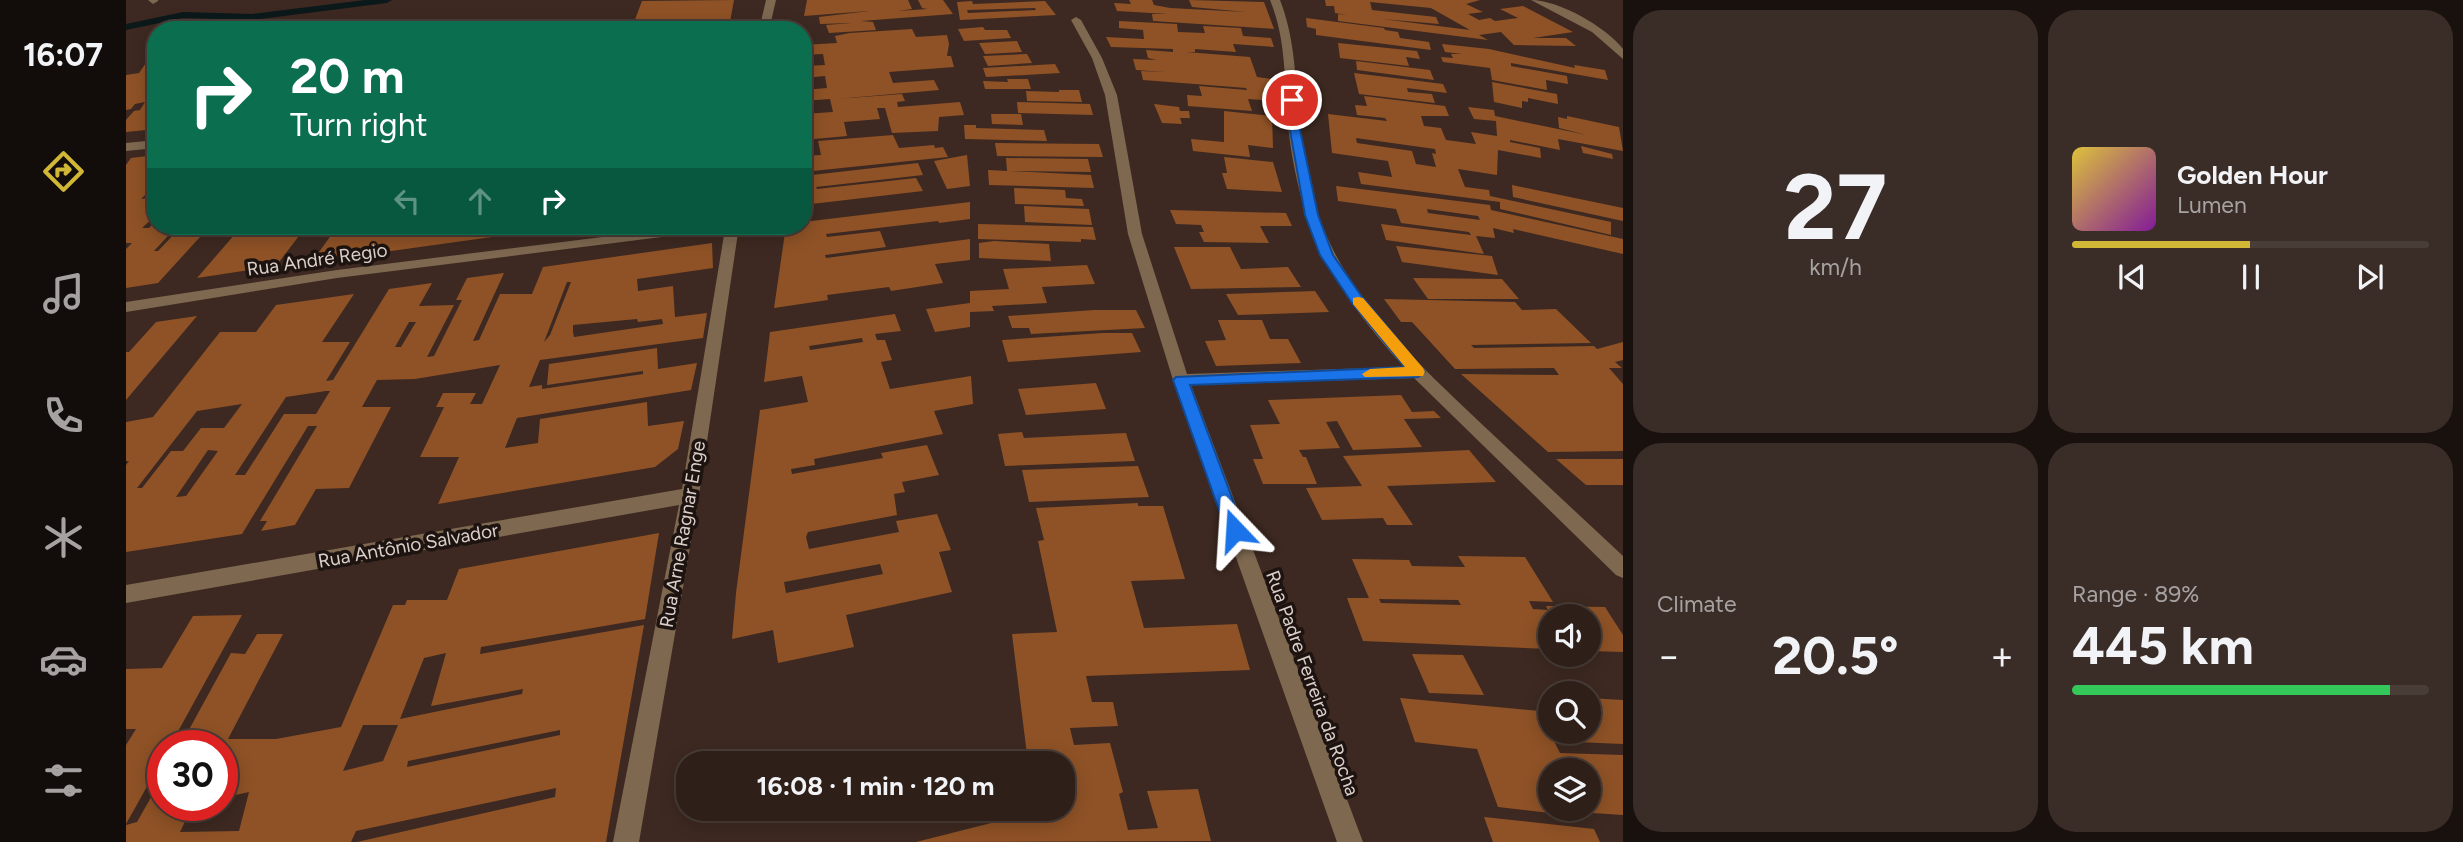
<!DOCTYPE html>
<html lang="en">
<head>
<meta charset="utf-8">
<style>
	:root { --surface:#2e1f19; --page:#3a2c26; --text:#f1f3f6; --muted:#a7a2a2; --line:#493d38; --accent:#d1b736 }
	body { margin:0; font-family:Figtree,sans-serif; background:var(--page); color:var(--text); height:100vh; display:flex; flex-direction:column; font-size:26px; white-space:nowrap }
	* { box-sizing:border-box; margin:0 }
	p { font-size:23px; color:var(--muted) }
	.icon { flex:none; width:38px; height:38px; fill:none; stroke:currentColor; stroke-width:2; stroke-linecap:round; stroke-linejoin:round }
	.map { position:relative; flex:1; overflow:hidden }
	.drawer { display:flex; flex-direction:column; gap:10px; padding:10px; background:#19110e; width:840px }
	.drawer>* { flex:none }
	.guide { position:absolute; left:21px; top:21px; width:665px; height:214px; border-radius:28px; box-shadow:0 4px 18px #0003,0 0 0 2px var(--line); background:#0b6e4f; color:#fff; overflow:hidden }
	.controls { position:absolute; left:1412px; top:604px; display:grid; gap:14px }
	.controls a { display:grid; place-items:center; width:63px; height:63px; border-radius:50%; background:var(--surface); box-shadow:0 4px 18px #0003,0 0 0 2px var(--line); font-size:35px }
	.speed { position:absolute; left:21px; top:730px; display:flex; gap:14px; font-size:35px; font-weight:700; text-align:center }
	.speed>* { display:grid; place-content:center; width:91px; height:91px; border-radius:50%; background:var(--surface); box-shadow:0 4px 18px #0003,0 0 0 2px var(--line); line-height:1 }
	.speed .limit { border:10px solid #d22; background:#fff; color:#111 }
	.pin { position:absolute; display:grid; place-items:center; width:60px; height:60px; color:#fff; margin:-30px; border:4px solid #fff; border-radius:50%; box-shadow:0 2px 7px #0007 }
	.me { position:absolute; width:77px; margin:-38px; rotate:340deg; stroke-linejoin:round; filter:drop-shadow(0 0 5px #0008) }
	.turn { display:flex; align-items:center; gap:24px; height:147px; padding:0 28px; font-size:32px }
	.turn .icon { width:91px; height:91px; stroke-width:2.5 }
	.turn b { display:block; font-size:49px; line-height:60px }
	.lanes { display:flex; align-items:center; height:66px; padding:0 28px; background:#0003; justify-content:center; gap:35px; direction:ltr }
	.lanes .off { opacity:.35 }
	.big { font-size:52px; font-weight:700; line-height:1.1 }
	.drawer .widget { flex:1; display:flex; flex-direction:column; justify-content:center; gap:10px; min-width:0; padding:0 24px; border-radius:28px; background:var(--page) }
	.drawer .dial { align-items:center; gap:0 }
	.dial b { font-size:91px; line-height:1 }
	.song { display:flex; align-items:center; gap:21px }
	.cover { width:84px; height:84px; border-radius:10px; background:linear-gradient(135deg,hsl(50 70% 55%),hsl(290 70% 35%)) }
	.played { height:7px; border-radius:4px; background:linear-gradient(90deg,var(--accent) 50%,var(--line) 50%) }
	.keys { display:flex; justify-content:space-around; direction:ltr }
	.heat { display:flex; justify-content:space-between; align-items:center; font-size:38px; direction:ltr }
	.charge { height:10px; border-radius:5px; background:linear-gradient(90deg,#34c759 89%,var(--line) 0) }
	.drawer .tiles { flex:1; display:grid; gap:10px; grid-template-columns:repeat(2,1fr) }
	.trip { position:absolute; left:550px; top:751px; width:399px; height:70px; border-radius:28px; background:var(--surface); box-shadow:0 4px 18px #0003,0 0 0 2px var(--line); font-weight:700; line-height:70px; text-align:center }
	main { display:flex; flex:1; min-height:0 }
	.dock { display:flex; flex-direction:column; width:126px; justify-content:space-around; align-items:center; background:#120c0a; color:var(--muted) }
	.dock .icon { width:49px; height:49px }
	.dock .current { color:var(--accent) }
	.dock b { font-size:32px; color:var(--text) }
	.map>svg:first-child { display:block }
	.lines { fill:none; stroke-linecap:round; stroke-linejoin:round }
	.stream { fill:#0b191b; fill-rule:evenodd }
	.building { fill:#8f5226; fill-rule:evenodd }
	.minor { fill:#7e6850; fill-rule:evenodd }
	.route { fill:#1a73e8; stroke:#114b97; stroke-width:2 }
	.slow { fill:#f59e0b }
	.labels { text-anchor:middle; stroke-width:7; stroke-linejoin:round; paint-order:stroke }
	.street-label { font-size:19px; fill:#dccfc9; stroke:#1d1411 }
</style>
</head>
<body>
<main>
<nav class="dock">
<b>16:07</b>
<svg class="icon current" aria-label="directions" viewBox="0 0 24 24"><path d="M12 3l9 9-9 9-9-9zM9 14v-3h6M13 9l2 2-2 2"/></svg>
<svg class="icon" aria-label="music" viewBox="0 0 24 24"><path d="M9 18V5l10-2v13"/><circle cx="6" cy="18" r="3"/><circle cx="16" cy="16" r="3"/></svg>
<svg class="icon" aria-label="phone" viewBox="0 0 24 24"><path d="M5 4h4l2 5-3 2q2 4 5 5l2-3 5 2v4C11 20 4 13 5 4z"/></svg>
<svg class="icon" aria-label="climate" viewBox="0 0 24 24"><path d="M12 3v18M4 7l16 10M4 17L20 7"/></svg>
<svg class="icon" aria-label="car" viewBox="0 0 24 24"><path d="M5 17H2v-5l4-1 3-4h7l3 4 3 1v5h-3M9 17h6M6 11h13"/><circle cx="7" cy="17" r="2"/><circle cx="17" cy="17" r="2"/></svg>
<svg class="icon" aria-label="filters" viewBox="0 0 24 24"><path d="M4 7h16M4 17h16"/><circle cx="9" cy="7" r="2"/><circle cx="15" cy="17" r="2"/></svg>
</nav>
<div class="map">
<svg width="1497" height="842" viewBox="0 0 1497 842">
	<rect width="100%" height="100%" fill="#3d2921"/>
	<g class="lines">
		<polygon class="stream" points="239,0 266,0 261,3 126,20 57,18 0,30 0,24 57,12 126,14"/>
	</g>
	<g class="building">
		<polygon points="608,0 604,22 580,23 578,30 505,30 516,1"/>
		<polygon points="681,0 782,0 786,9 772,11 801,9 796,8 792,0 817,0 827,14 735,21 747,22 750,30 703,33 700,25 725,23 694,24 693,17 743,11 678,16"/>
		<polygon points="1003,0 1026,0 1028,5 1044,8 1120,12 1066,7 1063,0 1138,2 1148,29 1027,21 1026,14 1042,14 991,11 988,3 1005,4"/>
		<path d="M1199,0h155l-14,4 17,8 -15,2 11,6 11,-2 5,3 23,-3 -18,-9 23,-3 50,26 -40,6h33l10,8 -62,-1 -13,-13 -22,3 9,5 -150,-19v-7l10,1 -13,-2 -1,-7h-8zM1244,2l61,6 39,22 -88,-11 57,5 -3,-7 -64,-7z"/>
		<path d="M846,1l1,3 72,-3 11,14 -96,5 -3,-18zM909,8l1,2 -68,3 -1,-3z"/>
		<polygon points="1180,18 1258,28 1259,30 1272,32 1274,38 1303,42 1305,50 1190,35 1190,29 1181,27"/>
		<polygon points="993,21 1051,24 1052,32 1079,33 1077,26 1115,28 1117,36 1145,38 1148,47 1107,44 1110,52 1069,49 1069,52 1060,52 1124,57 1131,77 1146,79 1150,101 1122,99 1126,111 1062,106 1061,95 1076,96 1073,86 1121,90 1120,88 1017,80 1015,71 1040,72 1010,70 1007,59 1030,60 1022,58 1020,50 1047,52 1047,49 985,47 980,37 1018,39 1017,30 993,28"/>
		<polygon points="349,23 346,30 303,30 303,28"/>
		<polygon points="219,24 219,30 186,30 186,28"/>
		<polygon points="857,27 859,30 881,30 885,38 838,41 832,29"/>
		<polygon points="786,29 790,37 821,35 823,44 821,56 825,56 828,67 763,72 767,83 808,80 813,90 710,99 776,94 779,101 771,102 772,107 834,102 838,115 813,117 812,131 766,133 759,108 751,108 754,119 718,122 721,136 677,140 677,114 707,112 704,99 677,101 677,90 701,88 699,76 678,78 677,66 699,65 697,54 677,55 677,45 711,43 709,36 724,33"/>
		<polygon points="891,41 896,52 859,54 853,43"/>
		<polygon points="1212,43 1291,51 1294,59 1280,57 1283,66 1214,58"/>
		<polygon points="1316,44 1363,49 1449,68 1448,65 1479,70 1482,80 1385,63 1385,66 1441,76 1442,84 1420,80 1421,90 1366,80 1364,68 1317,62 1315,57 1327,58 1325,54 1336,54 1319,52"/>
		<polygon points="901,54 906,63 862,66 857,56"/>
		<polygon points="1230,61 1304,70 1308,80 1231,70"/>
		<polygon points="20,63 30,63 30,72 20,76 30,75 30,93 17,96 30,95 30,129 0,132 0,120 8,111 14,110 19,102 9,104 5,109 0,110 0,75 13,73"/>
		<polygon points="929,64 934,73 860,77 857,68"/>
		<polygon points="1228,73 1317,84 1321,93 1281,88 1282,92 1306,94 1309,103 1233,94"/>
		<polygon points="881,79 902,79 905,89 859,89 857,81 882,82"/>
		<polygon points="1366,82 1431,94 1432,104 1402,98 1402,102 1396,101 1396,108 1368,102"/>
		<polygon points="933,90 953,90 956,102 901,101 900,91 933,92"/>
		<path d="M1238,96l81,10 4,10h-28l3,10 17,2 5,12 30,4 -5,-12 26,4 -1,-15 -22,-2 -6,-12 26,3 1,6 92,19 -28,-7 -1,-11 9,2v-3l52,11 4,24 -65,-12 2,11 -50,-10v2l30,6 1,10 -43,-8 -1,25 -39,-6 7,18 24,3 1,6 121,26v13l-111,-26v-7l-139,-18 -3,-12 34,5 -4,-16 -56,-8 -4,-39 59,7 -2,-3 -28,-3 -2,-10 12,1zM1230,138l79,11 1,5 -4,-1 4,14 -20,-3 -4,-13 -55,-8z"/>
		<polygon points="891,102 964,104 967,115 892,113"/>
		<polygon points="1028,104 1053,107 1054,111 1063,111 1064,118 1054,118 1056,124 1036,123"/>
		<polygon points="1098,111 1146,116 1147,148 1122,145 1124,157 1067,151 1065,139 1098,142"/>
		<polygon points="865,114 895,114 897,125 866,124"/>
		<polygon points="838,125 850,125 850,128 918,130 921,141 839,139"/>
		<polygon points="767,135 773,148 808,145 809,148 817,147 822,157 677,172 677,156 695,155 692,141"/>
		<polygon points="869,143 973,144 977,157 871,156"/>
		<polygon points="1455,146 1486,154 1487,159 1457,153"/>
		<polygon points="30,155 30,184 15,199 30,197 30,215 16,228 23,228 30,221 30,226 51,226 28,251 32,251 56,226 84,226 32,283 0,288 0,249 6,243 0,243 0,165 5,158"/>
		<polygon points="841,155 844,186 821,189 808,161"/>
		<polygon points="1098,157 1147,162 1156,192 1101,189 1096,173 1101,173"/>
		<polygon points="880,158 962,159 965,172 881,171"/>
		<polygon points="792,163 797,175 690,187 691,189 790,178 797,191 677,205 677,176"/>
		<polygon points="862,170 965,175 968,188 863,185"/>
		<polygon points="1386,185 1497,208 1497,221 1387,197"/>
		<path d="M1210,186l154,19 1,5 132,29v15l-110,-25 1,4 -21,-5 2,10 -19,-2 8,18 -98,-14 -5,-16 90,11 -2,-3 -68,-9 -5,-14 -58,-8zM1301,209l51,7 2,4 -52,-7z"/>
		<polygon points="888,188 939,190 940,198 956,199 958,206 889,204"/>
		<polygon points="844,202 844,219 813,223 812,221 700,234 701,237 754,231 760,247 699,255 700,258 844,239 844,260 809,264 817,283 765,291 763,287 701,295 702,300 648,308 660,226 677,226 677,222"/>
		<polygon points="898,206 963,209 966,225 899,222"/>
		<polygon points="1044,210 1160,213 1166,226 1134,226 1143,243 1078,242 1073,232 1078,232 1075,225 1050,224"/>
		<polygon points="852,224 967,227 970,240 955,239 955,242 852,239"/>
		<polygon points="116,226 272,226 266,235 276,226 341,226 336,233 343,233 347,226 371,226 366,237 186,262 208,231 176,232 150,266 71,278"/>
		<polygon points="868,241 923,244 925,261 853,258 853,243"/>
		<path d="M586,243l1,25 -76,11 1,12 35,-5 2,31 32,-4 -4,25 -163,22 -11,27 13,-2v4l101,-15v-3l-96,14 2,-21 108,-16 1,21 39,-6 -6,27 -174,28 -12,30 33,-5 2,-24 107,-17 1,24 36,-5 -6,28 -23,18 -217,37 21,-47h-39l24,-50h-8l7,-14h33l-6,11h12l18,-39 -85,14 -38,1 -15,27h29l-42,81 -33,1 -21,36 -34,6 6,-10h-7l57,-95h-9l-66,108 -116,18v-87l3,-4h-3v-39l27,-5 67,-85h36l20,-27 78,-11 -32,48h28l-24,39 7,-1 56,-91 43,-6 -13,23 35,-1 -27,52 7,-1 28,-56h-6l11,-22 37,-5 -31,68 6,-1 21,-46h32l11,-27zM441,282h4l-21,53 -6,7zM511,319l1,3 24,-3 1,5 -89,13 -1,-5v-7zM283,322h7l-15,25h-6zM200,391h4l-14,23h-32l-39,61h-10l51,-78zM116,404l-18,24h-23l-18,23h-12l-29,37h-5l60,-77zM82,450l10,1 -32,45 -10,1z"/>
		<polygon points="1270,246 1366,256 1372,275 1276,262"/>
		<polygon points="1048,247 1104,247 1115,269 1162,267 1175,287 1065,289"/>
		<polygon points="961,265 969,284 916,287 921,303 866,306 868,311 844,312 844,327 809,332 800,309 844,303 844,291 883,289 877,269"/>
		<polygon points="1287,278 1376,279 1393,299 1302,299"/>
		<polygon points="1189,291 1203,312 1112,315 1100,294"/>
		<polygon points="1258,299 1389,302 1396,310 1430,309 1465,343 1345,345 1348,348 1468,346 1471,349 1497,342 1497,360 1489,362 1496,368 1483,368 1497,384 1497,451 1422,452 1335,374 1433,375 1428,368 1329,369 1286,322 1275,322"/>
		<polygon points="968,310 1010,310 1019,328 905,334 903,328 886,328 882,316"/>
		<path d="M769,314l6,17 -26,3 2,6h8l7,20 -11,2 9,27 81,-13 2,28 -39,7 9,23 -129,25 1,6 -24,4 1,5 91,-16 -2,-5 46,-8 12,30 -37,7 3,10 -11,2 3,21 -89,17 -2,5 3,12 90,-17 -3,-11 41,-7 14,36 -12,2 13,40 -106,23 8,32 -76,16 -5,-33 -41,9 4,-46 24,-183 48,-8 -6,-26 -38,6 6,-50zM736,338l1,4 -53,8 -1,-4zM754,564l3,10 -97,19 -2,-11z"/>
		<polygon points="71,316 0,400 0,352 3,352 30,322"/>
		<polygon points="1092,320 1136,320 1144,339 1162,339 1175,363 1090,366 1079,341 1100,340"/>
		<polygon points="976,333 1006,333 1015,352 882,362 876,340"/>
		<polygon points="970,383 980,409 900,415 892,389"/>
		<polygon points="1275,395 1286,412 1308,411 1315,418 1278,419 1296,447 1227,450 1211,421 1200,422 1214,448 1173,450 1177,457 1180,457 1191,484 1137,484 1127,459 1137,459 1124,425 1154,424 1142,400"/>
		<polygon points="896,432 898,438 1000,433 1009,461 879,466 872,434"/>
		<polygon points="1343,450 1370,482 1261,486 1287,525 1261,525 1257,518 1196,520 1180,488 1236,486 1217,456"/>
		<polygon points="1430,459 1497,459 1497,485 1460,485"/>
		<polygon points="1012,466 1023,497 903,502 896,470"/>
		<polygon points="1012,503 1012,506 1037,506 1059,579 1005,581 1018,628 1111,624 1124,670 960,676 966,702 987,702 992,726 944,728 948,745 984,743 997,792 993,794 1002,830 1032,828 1021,791 1072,789 1085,841 790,842 909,812 909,808 936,808 936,763 902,763 886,634 931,632 912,541 918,540 910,508"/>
		<path d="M533,533l-14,86 -164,28 -1,7 164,-29 -38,217h-249l198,-45 1,-9 -200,43 -5,11h-225v-17l11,-3 26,-46v29h30l-13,27 59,-1 10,-39 -27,6v-52h-42l51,-93 14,1 12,-20h26l-55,105h48l65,-12 52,-122h12l2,-5h40l12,-31zM320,653l-15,53 92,-17 -1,5 -122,25 24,-61zM237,725h35l-15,36 -40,10zM434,730v5l-153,32 1,-6z"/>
		<path d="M1332,556l67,1 28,45 -24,-1 4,8 15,1 -2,-4 59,1 18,28v17l-34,-1v-35h-39v33l-187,-8 -16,-43h22l-17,-39 57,1 3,6 53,1zM1253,599l79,1 3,5 -80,-2z"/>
		<polygon points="116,615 44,746 37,746 37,758 0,824 0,745 10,729 0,729 0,669 36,668 67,616"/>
		<polygon points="1286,654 1337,655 1358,695 1303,693"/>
		<polygon points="1274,698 1413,711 1434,753 1497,755 1497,815 1466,813 1463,808 1463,770 1424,770 1424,808 1438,808 1441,815 1372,807 1351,749 1289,742"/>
		<polygon points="1463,698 1497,700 1497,744 1450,742 1444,732 1463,732"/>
		<polygon points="1358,817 1468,829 1474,842 1367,842"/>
	</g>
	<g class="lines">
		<g class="minor">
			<polygon points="22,0 32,0 32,1 27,4"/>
			<polygon points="640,0 650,0 643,30 633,30"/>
			<path d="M1144,0h10c14,36 15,71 18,109 3,35 9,71 20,105 30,88 103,152 169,215 45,42 91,85 136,127v22l-7,-3 -202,-197 -223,7 172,457h-26l-164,-462 -45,-146 -23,-139 -13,-37 -21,-38 5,-3 5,3 21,38 15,37 25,139 45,140 217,-7c-70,-77 -104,-136 -116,-241 -4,-43 -1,-85 -18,-126z"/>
			<path d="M1405,0c28,0 75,27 92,49v10l-31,-27z"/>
			<polygon points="30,140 30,148 0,151 0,143"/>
			<polygon points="565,226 613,226 573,495 513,842 487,842 553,505 0,603 0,585 556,489 599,229 211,278 0,312 0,302 211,270"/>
		</g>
	</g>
	<polygon class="route" points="1163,97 1171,100 1173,125 1192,215 1207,255 1236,297 1299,372 1292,377 1064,385 1118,530 1115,535 1109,538 1103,535 1100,530 1047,380 1050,377 1279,367 1226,303 1194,255 1179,215 1163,125"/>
	<polygon class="slow" points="1232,297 1237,298 1297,368 1299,372 1297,376 1239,377 1236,374 1244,369 1279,367 1227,304 1227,298"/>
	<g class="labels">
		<g class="street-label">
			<text transform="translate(191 259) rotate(-8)" y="7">Rua André Regio</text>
			<text transform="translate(556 534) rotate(-80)" y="7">Rua Arne Ragnar Enge</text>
			<text transform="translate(282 545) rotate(-10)" y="7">Rua Antônio Salvador</text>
			<text transform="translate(1187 683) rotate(70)" y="7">Rua Padre Ferreira da Rocha</text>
		</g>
	</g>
</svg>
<div class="controls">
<a><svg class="icon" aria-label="sound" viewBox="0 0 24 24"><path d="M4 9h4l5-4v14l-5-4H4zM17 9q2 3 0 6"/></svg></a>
<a><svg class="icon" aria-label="search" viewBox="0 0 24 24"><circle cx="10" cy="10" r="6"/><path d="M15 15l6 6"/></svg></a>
<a><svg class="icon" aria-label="layers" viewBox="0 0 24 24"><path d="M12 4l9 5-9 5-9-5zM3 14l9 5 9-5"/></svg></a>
</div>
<div class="speed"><div class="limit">30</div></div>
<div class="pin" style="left:1166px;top:100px;background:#d93025"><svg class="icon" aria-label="arrive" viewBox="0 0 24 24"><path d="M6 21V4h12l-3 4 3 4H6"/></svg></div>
<svg class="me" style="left:1109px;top:530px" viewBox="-20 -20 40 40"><path d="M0-17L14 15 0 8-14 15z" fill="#1a73e8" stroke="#fff" stroke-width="4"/></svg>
<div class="trip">16:08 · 1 min · 120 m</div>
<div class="guide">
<div class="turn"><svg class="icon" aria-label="right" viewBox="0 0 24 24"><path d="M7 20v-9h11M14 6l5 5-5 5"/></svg><div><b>20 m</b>Turn right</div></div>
<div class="lanes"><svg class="icon off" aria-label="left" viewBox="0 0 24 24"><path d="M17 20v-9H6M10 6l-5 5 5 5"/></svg><svg class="icon off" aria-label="ahead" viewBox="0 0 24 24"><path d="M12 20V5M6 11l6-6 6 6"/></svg><svg class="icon" aria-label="right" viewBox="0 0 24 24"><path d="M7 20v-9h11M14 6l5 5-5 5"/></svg></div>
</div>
</div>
<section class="drawer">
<div class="tiles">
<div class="widget dial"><b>27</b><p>km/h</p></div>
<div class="widget">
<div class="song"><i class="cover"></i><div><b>Golden Hour</b><p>Lumen</p></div></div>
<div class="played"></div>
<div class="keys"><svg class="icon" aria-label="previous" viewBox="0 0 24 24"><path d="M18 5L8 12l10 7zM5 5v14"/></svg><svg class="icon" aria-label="pause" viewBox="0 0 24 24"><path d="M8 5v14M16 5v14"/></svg><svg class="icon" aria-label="next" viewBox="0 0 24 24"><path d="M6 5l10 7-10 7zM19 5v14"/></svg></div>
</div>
<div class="widget"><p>Climate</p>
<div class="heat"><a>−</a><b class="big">20.5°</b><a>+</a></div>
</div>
<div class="widget"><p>Range · 89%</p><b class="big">445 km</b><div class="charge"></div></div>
</div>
</section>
</main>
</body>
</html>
